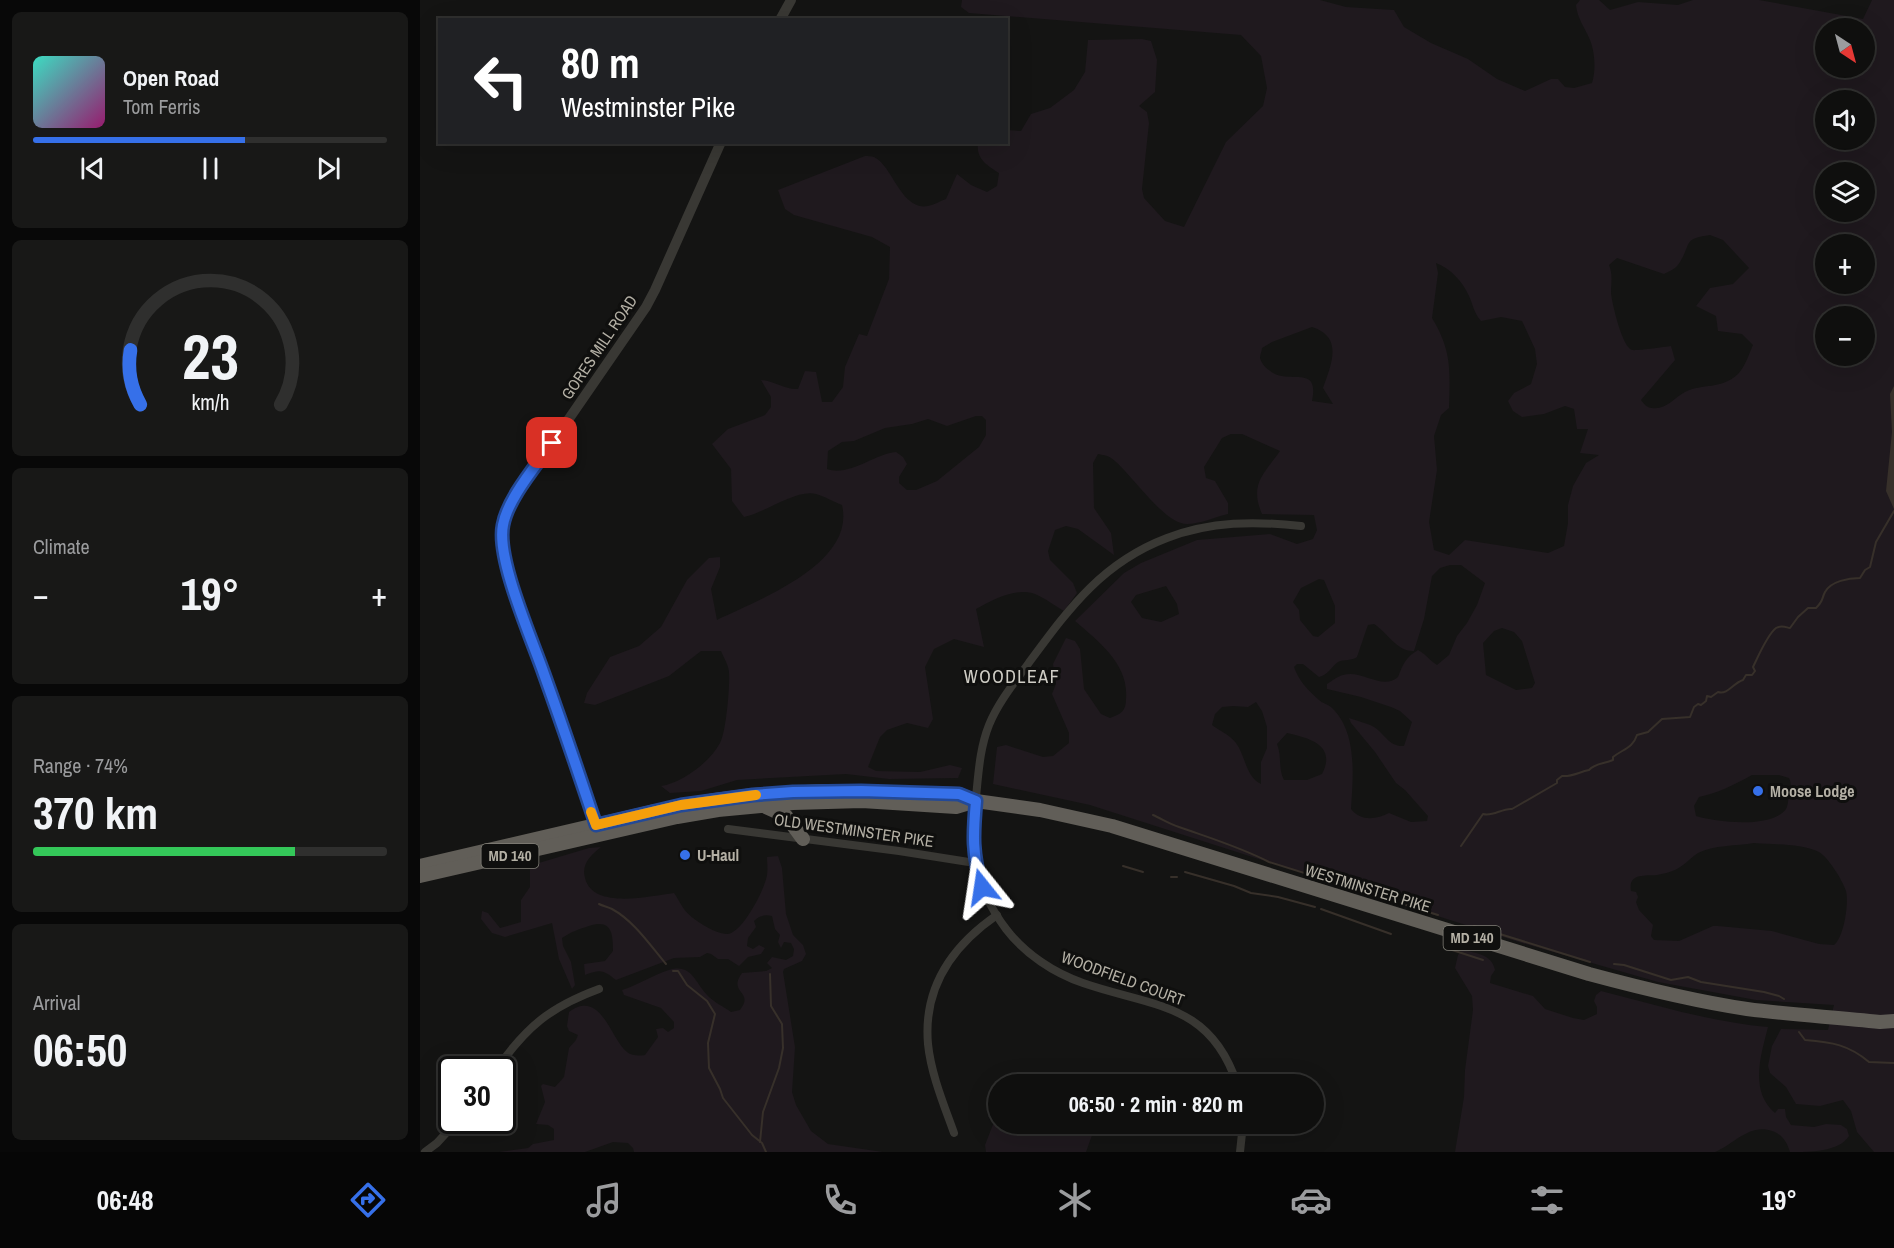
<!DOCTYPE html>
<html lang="en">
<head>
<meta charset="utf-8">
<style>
	:root { --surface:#0f0f0e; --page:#181817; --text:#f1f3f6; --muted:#9b9c9e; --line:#2f2f2e; --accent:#3670e9 }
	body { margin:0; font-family:"Archivo Narrow",sans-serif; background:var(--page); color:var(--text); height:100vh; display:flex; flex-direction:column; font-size:22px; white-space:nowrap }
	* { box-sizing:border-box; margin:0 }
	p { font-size:20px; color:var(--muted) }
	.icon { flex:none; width:33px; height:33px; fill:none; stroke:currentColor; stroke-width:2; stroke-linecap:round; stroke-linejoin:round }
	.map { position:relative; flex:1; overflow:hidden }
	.side { display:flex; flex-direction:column; gap:12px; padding:12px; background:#080808; width:420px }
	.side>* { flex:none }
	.top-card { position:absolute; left:18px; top:18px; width:570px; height:126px; border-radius:0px; box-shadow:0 6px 24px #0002,0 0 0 2px var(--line); background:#202124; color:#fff; overflow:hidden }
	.needle { width:39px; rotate:144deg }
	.fabs { position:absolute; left:1395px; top:18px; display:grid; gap:12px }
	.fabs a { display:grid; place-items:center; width:60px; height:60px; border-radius:50%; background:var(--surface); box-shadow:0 6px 24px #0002,0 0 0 2px var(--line); font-size:30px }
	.speed { position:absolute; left:18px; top:1056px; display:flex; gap:12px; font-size:30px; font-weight:700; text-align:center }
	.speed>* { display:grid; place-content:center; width:78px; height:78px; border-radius:50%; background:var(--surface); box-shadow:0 6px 24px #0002,0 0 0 2px var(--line); line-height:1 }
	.speed .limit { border:3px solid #111; border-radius:9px; background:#fff; color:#111 }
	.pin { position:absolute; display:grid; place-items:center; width:51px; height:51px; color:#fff; margin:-26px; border-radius:12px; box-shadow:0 3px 9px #0006 }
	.me { position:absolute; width:66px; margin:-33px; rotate:345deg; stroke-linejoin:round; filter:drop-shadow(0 0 4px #0008) }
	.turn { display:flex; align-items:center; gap:21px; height:126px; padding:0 24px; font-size:27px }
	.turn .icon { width:78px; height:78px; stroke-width:2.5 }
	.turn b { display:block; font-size:42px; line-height:51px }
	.big { font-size:45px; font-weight:700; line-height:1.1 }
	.side .card { flex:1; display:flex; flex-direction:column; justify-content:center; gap:9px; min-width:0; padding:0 21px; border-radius:9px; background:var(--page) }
	.side .dial { align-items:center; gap:0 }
	.dial svg { height:156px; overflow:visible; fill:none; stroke:var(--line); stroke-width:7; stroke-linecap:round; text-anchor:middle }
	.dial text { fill:var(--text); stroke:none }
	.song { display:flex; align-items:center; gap:18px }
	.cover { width:72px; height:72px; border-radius:9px; background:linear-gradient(135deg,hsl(170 70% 55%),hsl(320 70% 35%)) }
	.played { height:6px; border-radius:3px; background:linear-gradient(90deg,var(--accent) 60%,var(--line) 60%) }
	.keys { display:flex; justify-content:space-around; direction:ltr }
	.heat { display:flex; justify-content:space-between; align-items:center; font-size:33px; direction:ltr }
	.charge { height:9px; border-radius:4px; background:linear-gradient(90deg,#34c759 74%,var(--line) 0) }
	.trip { position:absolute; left:568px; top:1074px; width:336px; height:60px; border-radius:30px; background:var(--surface); box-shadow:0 6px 24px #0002,0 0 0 2px var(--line); font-weight:700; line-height:60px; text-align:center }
	.dock { display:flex; height:96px; justify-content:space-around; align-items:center; background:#060606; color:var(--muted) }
	.dock .icon { width:42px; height:42px }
	.dock .selected { color:var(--accent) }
	.dock b { font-size:27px; color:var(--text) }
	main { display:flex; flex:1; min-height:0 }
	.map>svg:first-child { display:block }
	.green { fill:#1f191e; fill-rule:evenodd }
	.water { fill:#37302a }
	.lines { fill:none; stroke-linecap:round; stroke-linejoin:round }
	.stream { stroke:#37302a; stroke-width:2 }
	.minor { stroke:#393834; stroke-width:8 }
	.tertiary { stroke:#393834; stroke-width:10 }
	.trunk { stroke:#615e58; stroke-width:14 }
	.route-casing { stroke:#234997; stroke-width:15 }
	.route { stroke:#3670e9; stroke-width:10 }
	.slow { stroke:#f59e0b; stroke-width:10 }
	.poi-dot { fill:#3670e9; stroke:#0f0f0e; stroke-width:2 }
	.labels { text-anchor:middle; stroke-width:6; stroke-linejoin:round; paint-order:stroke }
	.shield { fill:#0f0f0e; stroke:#828078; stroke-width:1.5 }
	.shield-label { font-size:15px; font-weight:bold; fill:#b4b0a5 }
	.street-label { font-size:16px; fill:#b4b0a5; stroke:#0f0f0e }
	.poi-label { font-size:16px; font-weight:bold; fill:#b4b0a5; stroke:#0f0f0e; text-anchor:start }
	.neighbourhood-label { font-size:18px; letter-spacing:1.5px; fill:#d0cec6; stroke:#0f0f0e }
</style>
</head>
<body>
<main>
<section class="side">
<div class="card">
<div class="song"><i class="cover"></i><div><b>Open Road</b><p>Tom Ferris</p></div></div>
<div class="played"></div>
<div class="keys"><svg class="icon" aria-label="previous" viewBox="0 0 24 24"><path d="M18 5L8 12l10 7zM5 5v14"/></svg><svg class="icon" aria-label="pause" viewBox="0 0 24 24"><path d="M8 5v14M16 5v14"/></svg><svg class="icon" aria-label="next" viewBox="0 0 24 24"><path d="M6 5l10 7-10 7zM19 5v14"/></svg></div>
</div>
<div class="card dial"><svg viewBox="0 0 100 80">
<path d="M14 69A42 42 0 1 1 86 69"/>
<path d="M14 69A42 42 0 0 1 9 41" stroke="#3670e9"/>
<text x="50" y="56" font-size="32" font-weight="700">23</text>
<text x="50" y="72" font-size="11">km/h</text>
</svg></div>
<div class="card"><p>Climate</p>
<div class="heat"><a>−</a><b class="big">19°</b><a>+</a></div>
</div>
<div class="card"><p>Range · 74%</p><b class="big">370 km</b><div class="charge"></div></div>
<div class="card"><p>Arrival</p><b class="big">06:50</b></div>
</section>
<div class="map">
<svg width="1474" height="1152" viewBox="0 0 1474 1152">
	<rect width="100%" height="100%" fill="#141413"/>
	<g class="green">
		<path d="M542,0h358l26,7 48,3 10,17 27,16 37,16 29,20 28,12 26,-12h7l7,8 9,1 18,-5c4,-12 3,-31 -2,-43 -5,-12 -13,-22 -14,-35l4,-5h19l11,10 28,-8 40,3 15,-5h66l104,19 9,-19h22v1152h-20l-17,-20 -6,-21 -8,-11 -23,6 -24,-2 -10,-17 -16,-14 -2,-7 4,-20 9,-17 47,1 6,-25 -78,-5 -98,-18 -136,-39 -432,-138 -97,-21 4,-37 9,-2 37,12 10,-1 16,-13v-10l-17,-39 4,-10 -3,-20 13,-26 9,3 5,8 4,40 17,25 9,4c11,-4 16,-7 16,-19 3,-35 -27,-57 -51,-78l49,-48 17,-10 56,-23 73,-6 27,10 16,-5 4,-9 -3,-15 -52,-1c-13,-30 2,-40 18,-63l-38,-17h-11l-9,4 -18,29 2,11 9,3 13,22v11c-13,3 -28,10 -41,10 -24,0 -57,-53 -76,-66 -4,-3 -9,-3 -13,-4l-5,9 1,45 17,25 3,22 -36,-26 -12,-3 -11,4 -7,21 2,9 23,23 4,10 -13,18c-9,-5 -19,-13 -29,-17 -20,-7 -42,6 -59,15l8,38 -30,-8 -20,10 -9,18 8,52 -5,9 -21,-5 -20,7 -7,7 -12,30 8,4 44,1 30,-7 12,3 -4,10 -69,1 -43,-5 -109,6 -36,11 -31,2 -9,-7c21,-3 49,-24 59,-43 6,-10 10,-57 9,-70 0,-7 -5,-15 -8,-22h-20l-32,25 -74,29 -11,-2 3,-10 23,-36 29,-11 22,-19 26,-47 22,-22 11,-1v10l-9,22 6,31c41,-20 139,-56 125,-115 -8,-3 -18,-9 -26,-11 -20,-5 -51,19 -72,23l-12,-16 -1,-32 -19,-25 16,-15 37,-14 6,-8v-10l-10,-17c14,1 24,10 37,9l7,-18 11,1 6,30h10l11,-15 2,-20 14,-33 8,2 22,-57 1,-32 -18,-10 -78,-22 -9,-6 -7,-19 87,-34c3,0 6,0 9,1 19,9 27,54 54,49 6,-1 12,-5 18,-7l11,-25 14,11 16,7 10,-6 2,-13c-12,-8 -23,-14 -21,-30l28,-1 1,-12 14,1 10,-17 19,-6 24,-18 11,-18 3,-32 54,-1 9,2 6,19 -2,32 -16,14 8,6 2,11 -7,66 2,9 21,23 19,6 42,-85 37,-36 4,-18 -6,-32 -20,-21 -272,-22 -8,-6zM1406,28h38v40h-38zM1406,100h38v40h-38zM1406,172h38v40h-38zM1290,235l13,5 26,28 -16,16 -23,4 -14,18 20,10 2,15 24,3 11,11c-4,9 -8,22 -15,29 -17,16 -35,9 -53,18 -11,6 -19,18 -33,16 -5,0 -8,-4 -11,-8l34,-40 -4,-14c-7,1 -35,5 -39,4 -10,-3 -20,-47 -21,-57 0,-11 2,-18 -2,-28l8,-7 47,16c6,-3 13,-6 16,-12 12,-20 3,-23 30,-27zM1406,244h38v40h-38zM1016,263c15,6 26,18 33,33 4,9 5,17 12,25l20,-4 21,4 13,28 2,15 -6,20 -17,9 -6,8 5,10 9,6 22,-3 21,-8 9,3 3,20h11l-8,24 19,2 -13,8 -13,23 -5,19v18l-4,23 -16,7 -83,-13 -16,15 -15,-5 -5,-28 8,-52 -3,-34 7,-21 8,-7c1,-38 3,-57 -17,-90l6,-45zM1406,316h38v40h-38zM892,327c32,10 19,38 11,61l10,16 -21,-3c6,-30 -11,-22 -30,-25 -8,-1 -20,-9 -22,-18 0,-4 2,-7 2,-10l10,-6zM556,416h6l4,4v15l-7,12 -42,34 -21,9h-9l-8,-7v-6l8,-13 -4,-7 -7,-5c-22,2 -47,25 -69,17l1,-18 14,-9 12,-1 31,-13 27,-4 16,-5 19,7zM1030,565h11l24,18 -8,22 -10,18 -10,13 -8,19 -12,10c-7,-4 -11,-11 -19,-15 -12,7 -15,14 -20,27 -16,14 -36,-8 -55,-2 -5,1 -11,6 -16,9v5l34,8 30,10 9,4 12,11 -8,24c-15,1 -19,-12 -30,-19 -7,-4 -17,-6 -25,-9l2,5 24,29 21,31 9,7 23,26 -1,5 -16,1 -22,-9c-12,6 -28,9 -38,-4 2,-33 7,-77 -20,-102 -4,-3 -9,-4 -12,-7 -12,-11 -20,-19 -25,-33l3,-3h6l16,13c9,-2 12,-10 19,-15 6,-3 14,-1 19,-5 1,-2 9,-27 11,-32l6,-1c13,8 23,28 40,27l10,-32 8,-43 8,-8zM899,579l5,1 11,26v17l-17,14 -5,-1 -13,-16 -1,-10 -6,-8 8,-14zM746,586l11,18 2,10 -18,8 -19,-4 -11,-16 5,-7zM1082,628l12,4 8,9 13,42 -3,5 -16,2 -30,-15 -3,-32 11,-12zM836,702l6,9 5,16v21l-6,14v22c-15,-7 -16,-29 -25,-41 -6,-8 -16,-12 -24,-18l3,-11 7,-7 11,-1 15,1zM867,733c22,5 50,12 35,41l-15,6h-23c-6,-11 -2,-24 -7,-36zM1332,775h27l10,3c3,6 1,11 0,18 -1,4 -1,10 -3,13 -15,20 -70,13 -90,7l-2,-10 5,-9c19,-4 35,-12 53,-22zM1334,843c21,2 46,0 65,9 9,5 24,29 27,39 3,12 -2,46 -12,54l-15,-1 -47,-13 -54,-5h-5l-34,15 -25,-1 -3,-4 2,-11 -14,-15 -3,-8 2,-5 -2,-5 -5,-1c-3,-18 13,-15 26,-16 6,-1 13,-3 18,-5 9,-4 15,-12 23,-17 15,-8 39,-7 56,-10z"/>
		<path d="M181,847c-10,8 -20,17 -16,31 8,32 65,18 89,15 4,5 6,11 10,16 7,10 31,25 43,25 15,0 38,-45 40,-59 1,-6 0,-13 0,-18l11,-1 4,12 4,46 7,21 10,10 3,9 -4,7 -18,8 -1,3 12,75 -3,45 4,13 15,26 17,13 55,8h-249l-1,-4 -5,-5 -15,-1 -28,10h-86l29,-4 5,-4 21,-4v-11l-6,-4 -12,-1 9,-22 -4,-16 2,-2 12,3 9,-10 5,-29 7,-8 2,-5 -9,-4 -2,-5 2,-14c32,-24 42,28 58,40 5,4 12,4 18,3l13,-18 -2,-8 7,-1 5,4 6,-4v-6l-13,-14 -37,-13 -2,-5c16,-5 31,-15 47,-20 23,-7 26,13 39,26 6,6 16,11 23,16l9,-2c15,-19 -13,-17 2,-37l24,-2 6,-3 -5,-5 5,-6 14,3 7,-4 1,-7 -3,-6 -7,-1 -3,6 -3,-6 2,-7 -5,-6 -3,-13c-8,-2 -13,0 -18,5l2,6 -8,11 -1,8 6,3 6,-4 6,3 -4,6 -13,3 -9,9 -11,-7h-10l-7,-5 -4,-1 -7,4 -26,1 -58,22c-13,-10 -15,-11 -31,-5l-1,-11 21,-3 8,-10c0,-19 -2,-32 -24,-25 -10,3 -18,6 -27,12l1,8 8,16 4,23 -3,4 -13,-30 -7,-36 -47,14 -13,-4 -11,-14 1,-8 6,2 12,15 21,-6v-22l9,-13v-19l2,-3 57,-17z"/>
		<path d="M1042,950c14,3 30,4 33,20l-4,6 -1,7 43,13 12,13 28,9 11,2 13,-6v-7l-3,-6 2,-6 5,-4c55,14 110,31 167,36 -7,28 -19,64 7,86l3,-4h7l1,8 5,8 23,2 12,-3 15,1 6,4 2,7c-10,16 -39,16 -59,16 -3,-10 -8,-18 -18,-21 -22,-8 -38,13 -57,21h-260l9,-55 1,-27 8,-60 -1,-14 -17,-28 3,-13z"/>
		<polygon points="579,1109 579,1124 676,1124 666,1152 566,1152 565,1145"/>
	</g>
	<polygon class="water" points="1474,386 1474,509 1466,491 1472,432 1470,394"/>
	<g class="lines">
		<g class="stream">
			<path d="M733,815c9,4 17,9 26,12 31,11 61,20 90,35l169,53"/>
			<path d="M1041,846l22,-32c10,3 19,-6 29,-5l45,-26v-3l5,-4c10,1 17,-4 27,-6 6,-7 15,-6 24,-10v-3c10,-8 20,-9 24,-22l11,-3 14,-13 28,-2 4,-10 4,-3 3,1 5,-4 1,-5 4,1 7,-5c10,3 15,-9 25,-12l3,-5h6l3,-4 -2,-4c5,-10 14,-32 23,-39 5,-3 9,-1 14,0l8,-11 10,-9h8c8,-8 5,-8 9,-16 6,-11 24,-14 35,-14l5,-8 5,-3 6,-25 18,-31"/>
			<polyline points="703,866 723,872"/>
			<polyline points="765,872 814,886 831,893 858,897 895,907"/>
			<polyline points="751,877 757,877"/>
			<path d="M179,904c4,2 9,3 13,5 22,12 38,36 54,55"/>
			<polyline points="901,909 971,934"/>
			<polyline points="1054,926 1170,962"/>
			<polyline points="1026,948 1063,960"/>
			<polyline points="1194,964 1204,965 1251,980 1268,977 1281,982 1344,992 1359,996 1364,999"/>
			<polyline points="253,971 258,971 267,985 287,1001 295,1014 288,1043 289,1068 300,1089 303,1098 332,1135 342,1143 346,1152"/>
			<path d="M1379,1032l6,8c27,2 44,5 64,22l25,1"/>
			<polyline points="340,1142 343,1112 359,1068 363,1048 362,1024 351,1006 350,974"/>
		</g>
		<g class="minor">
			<polyline points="308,829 479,851 555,863"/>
			<path d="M76,1070c30,-43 54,-63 103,-81"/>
			<path d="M817,1084c-27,-82 -85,-77 -154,-101 -29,-10 -58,-29 -77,-54 -36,-48 -35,-84 -29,-142 2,-21 4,-42 12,-62 9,-22 25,-42 39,-61 40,-54 73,-101 139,-126 44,-17 88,-17 134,-12"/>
			<path d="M534,1133c-10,-28 -23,-59 -26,-89 -5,-57 24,-98 69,-129"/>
			<polyline points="5,1152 17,1143 38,1120"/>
			<polyline points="820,1152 823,1124"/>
		</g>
		<g class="tertiary">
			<polyline points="360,20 371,0"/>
			<path d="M179,832l-92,-264c-7,-29 -6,-45 8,-71l131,-190 9,-17 66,-148"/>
		</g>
		<g class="trunk">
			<polyline points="346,807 366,816 383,839"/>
			<path d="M0,866l231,-54 64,-12 38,-5 70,-4 136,3 17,7 64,9 72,16 477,148c52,14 104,27 158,35 44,6 89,8 133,13l14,-1"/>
			<polyline points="0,876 257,817 298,810 373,803 442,801 536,807 556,801"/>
		</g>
	</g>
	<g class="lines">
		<defs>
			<path id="route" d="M132,443c-16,23 -44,55 -49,82 -7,34 29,114 41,149 18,50 35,100 52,151l85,-20 72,-10 40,-3 68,-1 98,3 17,7c-3,34 -4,52 6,86"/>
		</defs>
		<use href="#route" class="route-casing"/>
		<use href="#route" class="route"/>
		<polyline class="slow" points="171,812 176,825 261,805 336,795"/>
	</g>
	<g class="poi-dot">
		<circle cx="1338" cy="791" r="6"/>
		<circle cx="265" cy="855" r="6"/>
	</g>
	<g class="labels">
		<g class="shield">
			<rect x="61.5" y="844" width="57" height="24" rx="4.5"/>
			<rect x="1023.5" y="926" width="57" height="24" rx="4.5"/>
		</g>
		<g class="shield-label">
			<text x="90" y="861">MD 140</text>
			<text x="1052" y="943">MD 140</text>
		</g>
		<g class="street-label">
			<text transform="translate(179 347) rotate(-56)" y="6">GORES MILL ROAD</text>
			<text transform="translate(434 830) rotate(8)" y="6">OLD WESTMINSTER PIKE</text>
			<text transform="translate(948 888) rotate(17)" y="6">WESTMINSTER PIKE</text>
			<text transform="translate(703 978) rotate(20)" y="6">WOODFIELD COURT</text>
		</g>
		<g class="poi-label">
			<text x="1350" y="797">Moose Lodge</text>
			<text x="277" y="861">U-Haul</text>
		</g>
		<g class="neighbourhood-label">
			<text x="592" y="683">WOODLEAF</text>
		</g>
	</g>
</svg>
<div class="fabs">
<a><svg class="needle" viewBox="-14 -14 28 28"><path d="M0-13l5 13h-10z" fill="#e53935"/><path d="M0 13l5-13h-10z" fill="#9b9c9e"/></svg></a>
<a><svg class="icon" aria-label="sound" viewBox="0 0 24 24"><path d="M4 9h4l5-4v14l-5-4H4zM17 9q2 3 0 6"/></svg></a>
<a><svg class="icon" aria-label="layers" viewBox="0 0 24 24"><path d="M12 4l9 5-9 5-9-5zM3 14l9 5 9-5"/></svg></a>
<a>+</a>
<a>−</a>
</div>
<div class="speed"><div class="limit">30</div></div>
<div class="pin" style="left:132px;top:443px;background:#d93025"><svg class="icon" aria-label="arrive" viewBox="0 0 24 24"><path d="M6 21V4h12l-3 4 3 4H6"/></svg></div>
<svg class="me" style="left:562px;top:887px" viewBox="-20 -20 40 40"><path d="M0-17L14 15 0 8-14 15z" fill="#3670e9" stroke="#fff" stroke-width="4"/></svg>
<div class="trip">06:50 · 2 min · 820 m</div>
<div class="top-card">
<div class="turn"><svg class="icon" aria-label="left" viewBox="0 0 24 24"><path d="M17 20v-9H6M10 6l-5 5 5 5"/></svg><div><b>80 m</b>Westminster Pike</div></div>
</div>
</div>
</main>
<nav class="dock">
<b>06:48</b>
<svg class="icon selected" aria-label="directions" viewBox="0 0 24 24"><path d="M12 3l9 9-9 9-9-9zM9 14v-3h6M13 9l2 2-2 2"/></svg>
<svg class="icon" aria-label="music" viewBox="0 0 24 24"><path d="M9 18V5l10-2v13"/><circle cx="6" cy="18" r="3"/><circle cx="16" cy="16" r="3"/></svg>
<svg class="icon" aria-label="phone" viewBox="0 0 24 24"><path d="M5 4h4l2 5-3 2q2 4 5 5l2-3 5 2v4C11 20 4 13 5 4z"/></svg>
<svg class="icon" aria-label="climate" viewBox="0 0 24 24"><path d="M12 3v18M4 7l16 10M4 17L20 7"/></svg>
<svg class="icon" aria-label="car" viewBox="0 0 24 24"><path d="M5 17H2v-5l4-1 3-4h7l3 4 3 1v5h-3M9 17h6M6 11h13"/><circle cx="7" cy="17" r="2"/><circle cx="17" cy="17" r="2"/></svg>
<svg class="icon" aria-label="filters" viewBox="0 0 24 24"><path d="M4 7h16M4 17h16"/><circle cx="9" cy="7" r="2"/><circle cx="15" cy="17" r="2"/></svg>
<b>19°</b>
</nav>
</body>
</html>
